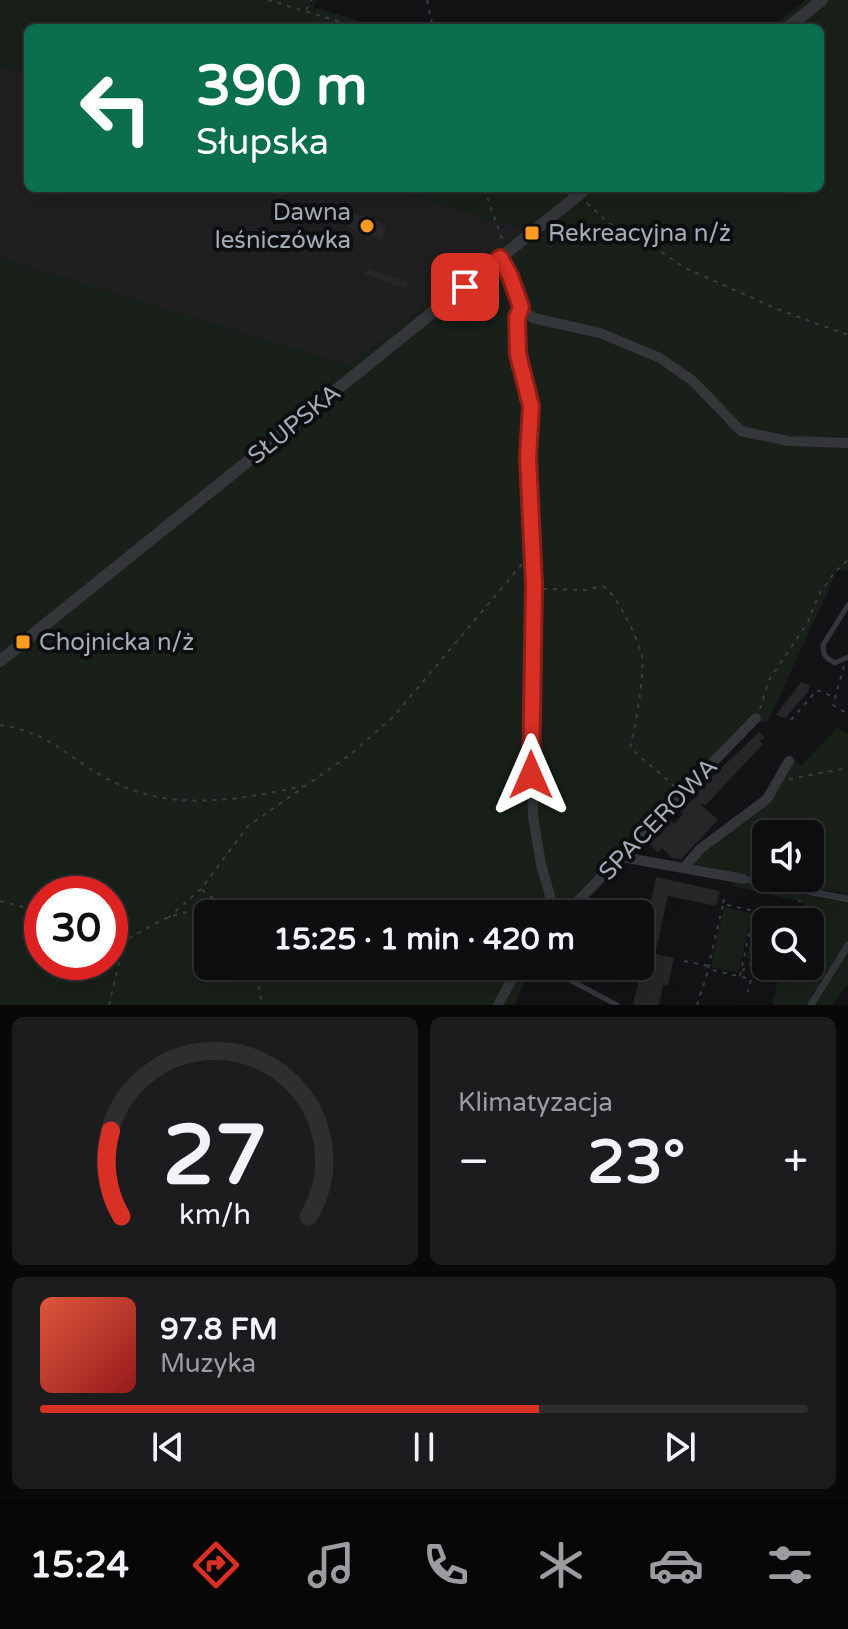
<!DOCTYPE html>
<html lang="pl">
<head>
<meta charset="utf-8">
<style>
	:root { --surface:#0e0e10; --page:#1c1c1e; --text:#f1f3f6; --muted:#9b9c9f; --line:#2e2e30; --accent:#d93025 }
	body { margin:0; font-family:"Varela Round",sans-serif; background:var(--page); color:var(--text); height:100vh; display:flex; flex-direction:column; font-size:30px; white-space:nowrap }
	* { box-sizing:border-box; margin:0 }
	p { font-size:26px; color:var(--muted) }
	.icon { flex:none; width:44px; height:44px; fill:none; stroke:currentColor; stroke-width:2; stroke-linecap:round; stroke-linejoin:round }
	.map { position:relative; height:1005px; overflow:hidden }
	.details { display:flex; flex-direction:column; gap:12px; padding:12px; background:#080809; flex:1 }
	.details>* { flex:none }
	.hud { position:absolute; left:24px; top:24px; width:800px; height:168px; border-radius:12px; box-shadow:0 8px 32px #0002,0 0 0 2px var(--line); background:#0b6e4f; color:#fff; overflow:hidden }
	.buttons { position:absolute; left:752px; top:820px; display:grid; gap:16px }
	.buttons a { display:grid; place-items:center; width:72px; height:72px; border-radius:12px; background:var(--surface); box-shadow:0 8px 32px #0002,0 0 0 2px var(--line); font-size:40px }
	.speed { position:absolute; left:24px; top:876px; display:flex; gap:16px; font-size:40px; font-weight:700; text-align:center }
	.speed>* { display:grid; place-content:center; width:104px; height:104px; border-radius:50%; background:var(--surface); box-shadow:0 8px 32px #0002,0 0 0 2px var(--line); line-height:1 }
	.speed .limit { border:12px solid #d22; background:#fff; color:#111 }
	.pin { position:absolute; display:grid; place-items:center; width:68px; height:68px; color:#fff; margin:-34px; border-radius:16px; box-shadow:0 4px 12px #0006 }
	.me { position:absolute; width:88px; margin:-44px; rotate:0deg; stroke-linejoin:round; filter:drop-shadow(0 0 6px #0008) }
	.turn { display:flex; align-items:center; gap:28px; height:168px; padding:0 40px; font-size:36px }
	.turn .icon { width:104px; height:104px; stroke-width:2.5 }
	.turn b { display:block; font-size:56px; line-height:68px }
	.big { font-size:60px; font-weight:800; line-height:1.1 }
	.details .tile { flex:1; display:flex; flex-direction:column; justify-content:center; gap:12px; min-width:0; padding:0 28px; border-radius:12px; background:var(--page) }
	.details .dial { align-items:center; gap:0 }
	.dial svg { height:208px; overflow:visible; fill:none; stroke:var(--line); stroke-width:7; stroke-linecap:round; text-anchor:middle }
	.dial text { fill:var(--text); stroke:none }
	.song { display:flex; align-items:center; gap:24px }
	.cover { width:96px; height:96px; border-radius:12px; background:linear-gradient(135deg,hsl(10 70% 55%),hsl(0 70% 35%)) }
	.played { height:8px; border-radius:4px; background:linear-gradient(90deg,var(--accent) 65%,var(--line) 65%) }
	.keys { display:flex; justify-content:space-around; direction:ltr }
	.heat { display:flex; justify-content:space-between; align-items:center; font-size:44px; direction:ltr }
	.details .tiles { flex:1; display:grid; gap:12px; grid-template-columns:1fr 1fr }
	.tile:last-child { grid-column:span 2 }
	.trip { position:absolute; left:194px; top:900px; width:460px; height:80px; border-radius:12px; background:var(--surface); box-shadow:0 8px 32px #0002,0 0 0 2px var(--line); font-weight:800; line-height:80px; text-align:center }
	.tab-bar { display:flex; height:128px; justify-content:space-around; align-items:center; background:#060606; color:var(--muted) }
	.tab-bar .icon { width:56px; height:56px }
	.tab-bar .selected { color:var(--accent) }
	.tab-bar b { font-size:36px; color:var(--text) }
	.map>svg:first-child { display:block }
	.built { fill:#1f1f22 }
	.green { fill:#192019; fill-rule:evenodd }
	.building { fill:#262629 }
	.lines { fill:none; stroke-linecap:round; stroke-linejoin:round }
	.path { stroke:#3a3d42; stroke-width:2; stroke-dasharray:4 6; stroke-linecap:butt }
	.service { stroke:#34363a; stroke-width:5 }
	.pedestrian { stroke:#34363a; stroke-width:7 }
	.minor { stroke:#34363a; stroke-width:10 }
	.tertiary { stroke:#34363a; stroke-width:12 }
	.route-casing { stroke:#8d1f18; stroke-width:20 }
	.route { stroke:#d93025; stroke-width:14 }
	.poi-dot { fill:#ff9a21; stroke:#0e0e10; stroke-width:3 }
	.labels { text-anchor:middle; stroke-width:8; stroke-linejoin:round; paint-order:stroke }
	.poi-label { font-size:24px; fill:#a3acb7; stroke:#0e0e10; text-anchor:start }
	.street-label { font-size:24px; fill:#a3acb7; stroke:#0e0e10 }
</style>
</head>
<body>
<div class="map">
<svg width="848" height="1005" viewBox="0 0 848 1005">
	<rect width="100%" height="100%" fill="#131315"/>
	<polygon class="built" points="0,65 28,74 28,188 391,188 520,229 349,366 0,258"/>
	<g class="green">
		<polygon points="0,0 317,0 314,7 382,28 28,28 28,74 0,65"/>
		<path d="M805,0h43v572l-10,-3 -70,152 -11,2 -128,131 -11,16 -46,44h-364v52h322l-15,39h-515v-747l349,108 170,-137 -128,-41h429v-160h-50zM42,894h68v68h-68z"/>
		<path d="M837,728l11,5v161l-166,-32 16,-16 70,-52 22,-38 11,10zM766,834h44v44h-44z"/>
		<polygon points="735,882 848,903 848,939 808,1005 772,1005 780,973 793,976 796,966 810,966 810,922 799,922 804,903 734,886"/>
		<polygon points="724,907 752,913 738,973 711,967"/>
		<polygon points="757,914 791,922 766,922 766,945 749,959 746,958"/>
		<polygon points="848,950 848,984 832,1005 814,1005"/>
	</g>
	<g class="building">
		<polygon points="353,212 387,225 382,240 347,227"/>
		<polygon points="368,268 408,282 406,289 365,274"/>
		<polygon points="801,682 810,685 808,692 785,718 776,715"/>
		<polygon points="759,732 765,737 760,741 763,744 706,805 700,804 718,820 681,859 672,858 662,848 658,852 649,844 671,821 674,824 683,814 680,811 696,796 694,794"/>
		<polygon points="656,877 720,891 716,906 668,896 656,951 656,954 674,958 668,986 663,985 659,1005 633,1005 639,980 626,977 629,966 640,966 640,933 644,933"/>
	</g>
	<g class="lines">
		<g class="path">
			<polyline points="268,0 361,28"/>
			<polyline points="427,0 433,28"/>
			<polyline points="306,10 311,0"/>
			<polyline points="484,188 503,242"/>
			<polyline points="587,203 608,223 639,236 683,267 777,309 848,335"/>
			<path d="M543,589l43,1 16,-4c14,5 36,54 40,69 3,17 -7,75 -12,93l47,40"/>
			<polyline points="844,666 833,705 848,714"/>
			<polyline points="760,709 769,680 808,622 818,596 834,573 848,560"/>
			<polyline points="791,720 817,690 834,697"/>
			<path d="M0,725c50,8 63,29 104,52 63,36 131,24 199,9"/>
			<polyline points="789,779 848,768"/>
			<polyline points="202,890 234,914"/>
			<polyline points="0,901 42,912"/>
			<polyline points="723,903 725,896"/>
			<polyline points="168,918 201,889 248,826 351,754 393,717 523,563"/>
			<polyline points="796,922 800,900"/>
			<path d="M110,945c20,-4 37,-19 57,-27 35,-14 76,-9 113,-4"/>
			<polyline points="684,961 709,966"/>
			<polyline points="255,966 262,1005"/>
			<polyline points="742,971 766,949"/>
			<polyline points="740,976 754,911 723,904 708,969 751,979 748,992"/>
			<polyline points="109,1005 124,943"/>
			<polyline points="697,1005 708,971"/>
		</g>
		<g class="service">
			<path d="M848,605l-25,40c0,11 3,13 12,18l13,-6"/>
			<polyline points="566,978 617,1005"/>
		</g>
		<g class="pedestrian">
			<polyline points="744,879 848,899"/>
			<polyline points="811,1005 848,945"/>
		</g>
		<g class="minor">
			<polyline points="500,258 521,307 517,318 518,354 531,406 528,457 534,588 533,817 541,864 555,914"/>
			<polyline points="521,307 533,318 600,333 660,358 693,381 741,431 788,441 848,443"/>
			<polyline points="622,857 744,879"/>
			<polyline points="684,868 700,849 767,799 789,761"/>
			<polyline points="555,912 570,909 756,718"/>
			<polyline points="498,1005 519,966"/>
		</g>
		<g class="tertiary">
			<polyline points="787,28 822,0"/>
			<polyline points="0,661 587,188"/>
		</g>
	</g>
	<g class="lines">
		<defs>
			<polyline id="route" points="465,287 500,258 510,276 521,307 517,318 518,354 531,406 528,457 534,585 531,775"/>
		</defs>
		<use href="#route" class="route-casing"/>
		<use href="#route" class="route"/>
	</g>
	<g class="poi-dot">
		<circle cx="367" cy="226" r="8"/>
		<rect x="524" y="225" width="16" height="16" rx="4"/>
		<rect x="15" y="634" width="16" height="16" rx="4"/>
	</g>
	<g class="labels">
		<g class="poi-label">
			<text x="351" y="220" text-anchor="end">Dawna<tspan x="351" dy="28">leśniczówka</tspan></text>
			<text x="548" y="241">Rekreacyjna n/ż</text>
			<text x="39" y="650">Chojnicka n/ż</text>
		</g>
		<g class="street-label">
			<text transform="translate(294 424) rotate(-39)" y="8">SŁUPSKA</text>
			<text transform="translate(658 819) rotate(-46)" y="8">SPACEROWA</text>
		</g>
	</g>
</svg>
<div class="buttons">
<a><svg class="icon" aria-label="sound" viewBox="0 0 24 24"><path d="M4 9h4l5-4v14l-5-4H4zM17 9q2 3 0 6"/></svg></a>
<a><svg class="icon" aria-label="search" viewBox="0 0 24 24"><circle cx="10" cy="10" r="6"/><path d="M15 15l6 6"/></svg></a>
</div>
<div class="speed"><div class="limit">30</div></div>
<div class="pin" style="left:465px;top:287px;background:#d93025"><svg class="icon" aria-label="arrive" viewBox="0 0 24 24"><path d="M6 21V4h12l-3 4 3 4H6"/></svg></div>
<svg class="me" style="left:531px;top:775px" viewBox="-20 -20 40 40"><path d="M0-17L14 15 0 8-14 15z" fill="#d93025" stroke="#fff" stroke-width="4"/></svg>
<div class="trip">15:25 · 1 min · 420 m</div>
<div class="hud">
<div class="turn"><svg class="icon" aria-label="left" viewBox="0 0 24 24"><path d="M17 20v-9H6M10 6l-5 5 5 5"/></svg><div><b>390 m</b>Słupska</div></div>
</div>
</div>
<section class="details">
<div class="tiles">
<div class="tile dial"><svg viewBox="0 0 100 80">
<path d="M14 69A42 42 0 1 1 86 69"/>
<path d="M14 69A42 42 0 0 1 10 36" stroke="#d93025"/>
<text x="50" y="56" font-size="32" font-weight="700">27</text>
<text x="50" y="72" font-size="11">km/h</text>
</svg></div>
<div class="tile"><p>Klimatyzacja</p>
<div class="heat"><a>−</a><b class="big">23°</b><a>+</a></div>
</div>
<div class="tile">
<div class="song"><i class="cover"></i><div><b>97.8 FM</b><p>Muzyka</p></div></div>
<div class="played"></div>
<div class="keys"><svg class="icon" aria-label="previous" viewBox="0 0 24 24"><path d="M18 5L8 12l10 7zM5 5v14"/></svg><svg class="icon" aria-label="pause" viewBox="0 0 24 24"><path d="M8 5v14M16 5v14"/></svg><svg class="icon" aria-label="next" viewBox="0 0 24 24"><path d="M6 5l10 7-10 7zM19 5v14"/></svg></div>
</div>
</div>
</section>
<nav class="tab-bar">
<b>15:24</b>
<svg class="icon selected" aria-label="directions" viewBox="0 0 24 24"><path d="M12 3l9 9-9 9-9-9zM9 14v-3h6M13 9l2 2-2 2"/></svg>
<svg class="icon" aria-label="music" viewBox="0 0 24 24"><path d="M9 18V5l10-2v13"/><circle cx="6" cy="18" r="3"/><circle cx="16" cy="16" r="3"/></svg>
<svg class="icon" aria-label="phone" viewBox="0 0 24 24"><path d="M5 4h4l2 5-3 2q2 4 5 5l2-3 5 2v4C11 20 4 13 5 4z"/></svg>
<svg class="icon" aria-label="climate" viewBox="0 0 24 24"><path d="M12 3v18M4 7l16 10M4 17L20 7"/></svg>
<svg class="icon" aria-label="car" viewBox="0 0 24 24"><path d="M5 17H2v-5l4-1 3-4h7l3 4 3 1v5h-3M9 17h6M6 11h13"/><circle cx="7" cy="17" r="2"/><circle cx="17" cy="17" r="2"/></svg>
<svg class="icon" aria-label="filters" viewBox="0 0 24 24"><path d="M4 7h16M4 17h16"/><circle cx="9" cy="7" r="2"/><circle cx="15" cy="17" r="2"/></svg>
</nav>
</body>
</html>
